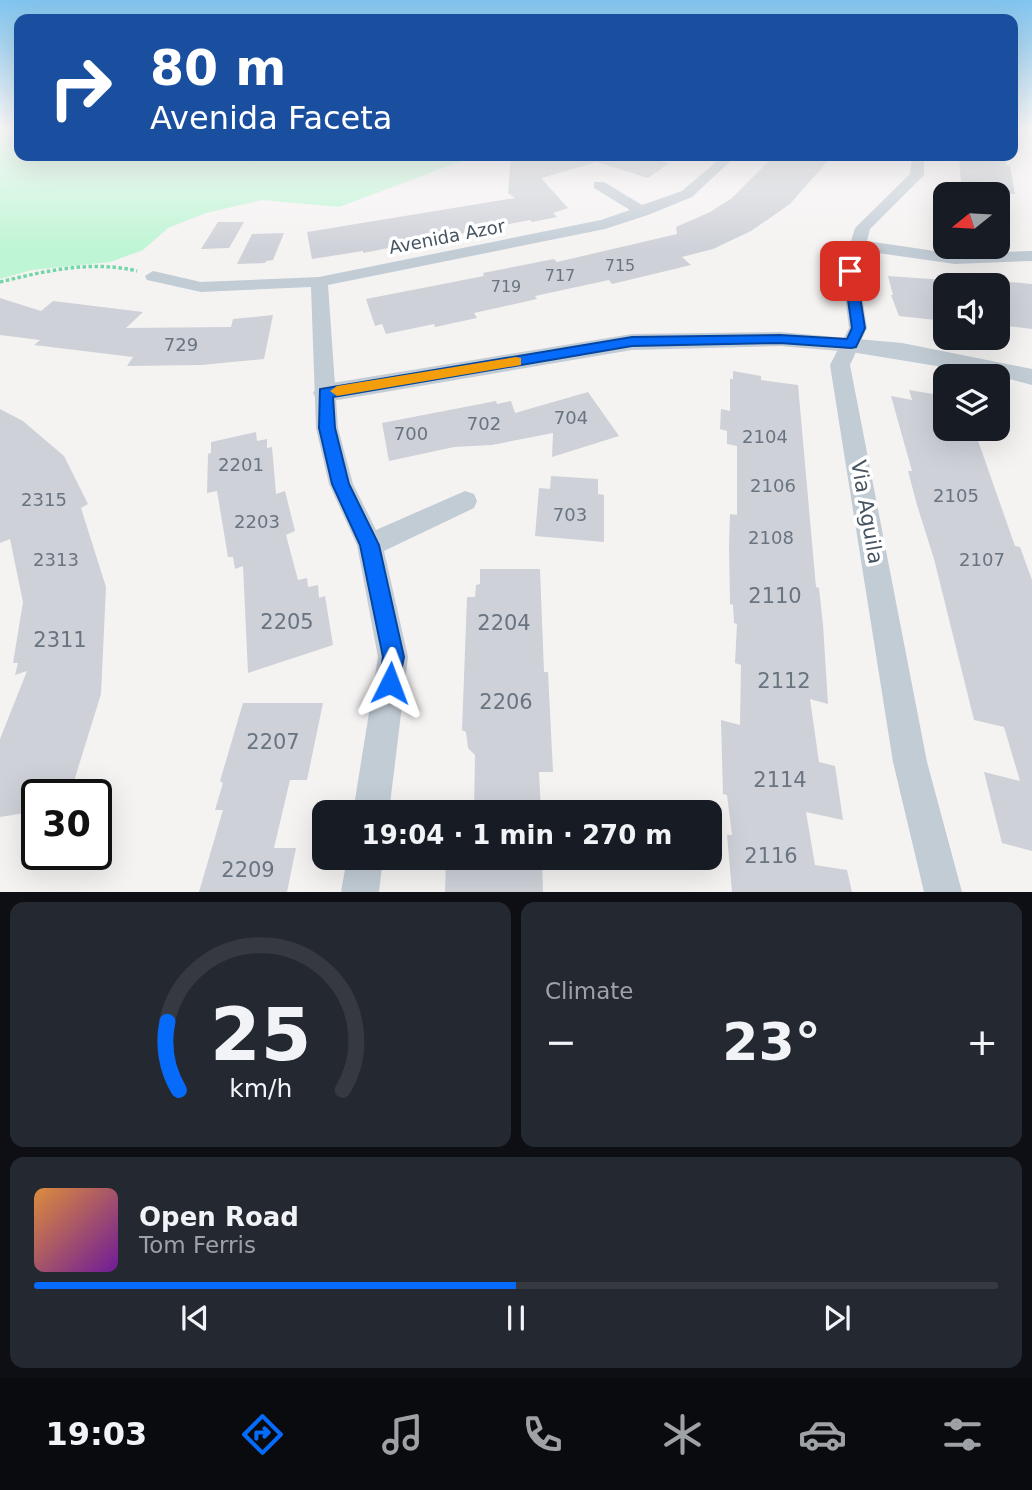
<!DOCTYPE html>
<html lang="en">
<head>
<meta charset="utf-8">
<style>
	:root { --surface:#171b24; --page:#242831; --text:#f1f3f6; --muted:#9ea1a6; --line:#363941; --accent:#066bfa }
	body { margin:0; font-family:"DejaVu Sans",sans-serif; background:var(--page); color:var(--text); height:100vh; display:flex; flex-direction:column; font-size:26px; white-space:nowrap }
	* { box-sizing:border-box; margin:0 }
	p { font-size:23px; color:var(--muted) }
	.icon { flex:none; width:38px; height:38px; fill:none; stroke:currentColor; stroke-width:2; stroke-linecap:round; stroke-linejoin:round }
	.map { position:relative; height:892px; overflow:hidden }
	.side { display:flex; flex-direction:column; gap:10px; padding:10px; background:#0d0f14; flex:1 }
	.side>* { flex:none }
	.hud { position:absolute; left:14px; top:14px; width:1004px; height:147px; border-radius:14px; box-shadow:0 7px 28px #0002; background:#1a4fa0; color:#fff; overflow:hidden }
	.needle { width:46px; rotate:252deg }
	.tools { position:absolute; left:933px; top:182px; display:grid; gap:14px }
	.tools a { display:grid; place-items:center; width:77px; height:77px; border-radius:14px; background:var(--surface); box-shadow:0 7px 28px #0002; font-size:35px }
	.speed { position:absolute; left:21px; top:779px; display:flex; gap:14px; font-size:35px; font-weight:700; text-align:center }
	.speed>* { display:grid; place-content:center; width:91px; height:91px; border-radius:50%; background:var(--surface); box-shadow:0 7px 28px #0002; line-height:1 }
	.speed .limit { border:4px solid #111; border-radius:10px; background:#fff; color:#111 }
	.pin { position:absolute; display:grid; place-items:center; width:60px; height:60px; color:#fff; margin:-30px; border-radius:14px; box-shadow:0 4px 10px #0006 }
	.me { position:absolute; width:77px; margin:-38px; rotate:3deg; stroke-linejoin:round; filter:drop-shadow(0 0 5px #0008) }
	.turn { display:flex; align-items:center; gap:24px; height:147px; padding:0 21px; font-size:32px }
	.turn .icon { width:91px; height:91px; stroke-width:2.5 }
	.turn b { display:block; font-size:49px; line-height:60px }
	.big { font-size:52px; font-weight:800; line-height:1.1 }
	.side .widget { flex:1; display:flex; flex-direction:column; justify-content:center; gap:10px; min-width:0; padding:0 24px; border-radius:14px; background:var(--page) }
	.side .dial { align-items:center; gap:0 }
	.dial svg { height:182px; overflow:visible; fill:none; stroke:var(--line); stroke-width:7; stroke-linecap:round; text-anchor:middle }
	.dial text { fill:var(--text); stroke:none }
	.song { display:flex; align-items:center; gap:21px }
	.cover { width:84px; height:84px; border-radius:10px; background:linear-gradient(135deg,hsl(30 70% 55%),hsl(280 70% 35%)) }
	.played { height:7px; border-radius:4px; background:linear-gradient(90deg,var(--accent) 50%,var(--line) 50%) }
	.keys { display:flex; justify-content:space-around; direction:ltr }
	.heat { display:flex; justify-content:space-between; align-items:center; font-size:38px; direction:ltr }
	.side .tiles { flex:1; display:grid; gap:10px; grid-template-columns:1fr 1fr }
	.widget:last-child { grid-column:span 2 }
	.trip { position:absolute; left:312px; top:800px; width:410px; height:70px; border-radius:14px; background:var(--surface); box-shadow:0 7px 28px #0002; font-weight:800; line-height:70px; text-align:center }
	.tabs { display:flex; height:112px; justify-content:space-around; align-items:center; background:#090b0e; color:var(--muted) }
	.tabs .icon { width:49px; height:49px }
	.tabs .selected { color:var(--accent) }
	.tabs b { font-size:32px; color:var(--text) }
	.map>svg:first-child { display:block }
	.green { fill:#bef5d4 }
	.building { fill:#ced1d8 }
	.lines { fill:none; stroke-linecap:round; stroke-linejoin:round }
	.path { stroke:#71d7a8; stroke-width:3.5; stroke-dasharray:3.5 2.5; stroke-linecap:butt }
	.minor { fill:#c2ccd5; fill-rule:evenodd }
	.tertiary { fill:#c2ccd5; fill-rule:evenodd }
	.route { fill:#066bfa; stroke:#0446a2; stroke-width:2 }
	.slow { fill:#f59e0b }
	.labels { text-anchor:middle; stroke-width:7; stroke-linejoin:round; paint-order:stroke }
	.far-number-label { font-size:16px; fill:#697480 }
	.far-street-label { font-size:18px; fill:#475562; stroke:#fff }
	.number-label { font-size:18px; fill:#697480 }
	.street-label { font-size:21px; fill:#475562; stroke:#fff }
	.near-number-label { font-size:21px; fill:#697480 }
</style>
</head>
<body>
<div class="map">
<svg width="1032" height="892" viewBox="0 0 1032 892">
	<rect width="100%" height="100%" fill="#f5f2f2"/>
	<polygon class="green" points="0,127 19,127 19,156 475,156 339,207 262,200 206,213 168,228 143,250 110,262 32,270 0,279"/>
	<g class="building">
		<polygon points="511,156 645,156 669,163 648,178 597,162 541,178 568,208 553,213 557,217 532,222 530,220 363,253 363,251 312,259 307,232 515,198 508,193"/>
		<polygon points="774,156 832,156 790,204 751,231 713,249 682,257 691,265 612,284 609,280 535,296 537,299 474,313 477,318 435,327 434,324 386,334 382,324 375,326 366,299 484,276 483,273 554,259 557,262 677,234 676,227 710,212 732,198"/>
		<polygon points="975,156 1004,156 1006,165 1010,166 1015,194 962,194 959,158 975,160"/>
		<polygon points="218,222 244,222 229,248 201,249"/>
		<polygon points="284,233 273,260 266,261 265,263 237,264 252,234"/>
		<polygon points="888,276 945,280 945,321 899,316 891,295 893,295"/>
		<polygon points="998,281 1032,284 1032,329 998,325"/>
		<polygon points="0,298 41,311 53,301 143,312 126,328 231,327 233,319 273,315 264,359 201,365 127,366 133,357 34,345 40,340 0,335"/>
		<polygon points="733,371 761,376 761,380 798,385 816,587 819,588 823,625 828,704 810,699 819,762 835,766 843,820 806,812 815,865 847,870 852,892 732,892 727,835 732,835 727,795 723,794 721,720 740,725 741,665 735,663 737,624 734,623 733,605 730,604 729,545 730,514 737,515 737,446 727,444 727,431 720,429 721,409 730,411 730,379 733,379"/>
		<polygon points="909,390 945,396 945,429 964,429 965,433 976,435 1015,546 1020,547 1032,580 1032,851 1002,843 984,772 1020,781 1004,727 974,720 934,559 917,505 908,471 912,471 891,396 912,400"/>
		<polygon points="588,392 619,436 552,457 553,433 492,445 454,447 389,461 382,423 496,401 497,404 511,401 515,413"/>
		<polygon points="0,409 23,421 64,456 88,504 81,508 106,587 101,694 70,794 37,794 37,811 0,817 0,739 27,671 15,675 18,663 13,663 23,602 10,539 0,543"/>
		<polygon points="256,432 257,441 267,439 267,448 272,447 276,494 285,491 295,531 286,535 298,580 307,578 308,587 318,585 319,598 325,596 333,645 248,673 243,566 235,569 233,557 228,557 217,491 207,493 208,454 211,453 211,442"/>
		<polygon points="551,476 598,479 598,494 604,495 604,542 535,536 539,488 550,489"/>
		<polygon points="480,569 540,569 544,672 548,672 553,772 539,772 541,812 474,812 475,755 468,748 466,732 462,730 467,597 475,597 476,585 480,584"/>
		<polygon points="243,703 323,703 307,780 290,780 274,848 296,848 287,892 199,892 223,810 215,810 223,783 220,781"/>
		<polygon points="446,858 542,858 543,892 445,892"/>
	</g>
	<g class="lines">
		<path class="path" d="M0,282c45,-11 91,-22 137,-11"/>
		<g class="minor">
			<polygon points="723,156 736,156 692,197 648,215 605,229 328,285 338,428 353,484 376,530 465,491 474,494 477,501 474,508 384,551 408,657 389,812 353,812 378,657 357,545 329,484 316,428 311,287 201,292 147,280 145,276 153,271 201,282 319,277 601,220 630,210 594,188 594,182 604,182 642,205 682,191"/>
			<polygon points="912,156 924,156 924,175 870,229 867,241 955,254 1032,251 1032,261 955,264 864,251 858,271 867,328 850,365 927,762 962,892 924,892 893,762 830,365 849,328 842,271 855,228 910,174"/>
			<polygon points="347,858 383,858 379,892 341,892"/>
		</g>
		<polygon class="tertiary" points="780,332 902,343 1032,369 1032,385 998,376 851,352 780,346 632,350 326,402 317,399 313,393 317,387 326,384 632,334"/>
	</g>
	<linearGradient id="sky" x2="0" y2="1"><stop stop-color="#81c4ee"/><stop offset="0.51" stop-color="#faf9f9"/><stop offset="1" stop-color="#faf9f9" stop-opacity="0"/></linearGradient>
	<rect width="1032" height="251" fill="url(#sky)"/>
	<polygon class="route" points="850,267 856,271 865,328 856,347 851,348 780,343 632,346 333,397 335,428 349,484 379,545 404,657 397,691 390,694 382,691 379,683 383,657 360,545 332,484 319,428 320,389 632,337 780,335 847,339 852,328 844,271"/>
	<polygon class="slow" points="516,357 521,358 521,365 337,396 330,391 337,386"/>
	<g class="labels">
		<g class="far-number-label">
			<text x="620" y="271">715</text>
			<text x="560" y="281">717</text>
			<text x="506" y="292">719</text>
		</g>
		<g class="far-street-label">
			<text transform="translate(447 237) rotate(-11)" y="6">Avenida Azor</text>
		</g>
		<g class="number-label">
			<text x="181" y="351">729</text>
			<text x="571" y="424">704</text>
			<text x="484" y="430">702</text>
			<text x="411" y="440">700</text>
			<text x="765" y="443">2104</text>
			<text x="241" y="471">2201</text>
			<text x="773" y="492">2106</text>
			<text x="956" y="502">2105</text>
			<text x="44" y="506">2315</text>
			<text x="570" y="521">703</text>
			<text x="257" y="528">2203</text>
			<text x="771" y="544">2108</text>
			<text x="56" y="566">2313</text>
			<text x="982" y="566">2107</text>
		</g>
		<g class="street-label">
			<text transform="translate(867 512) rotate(80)" y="7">Via Aguila</text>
		</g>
		<g class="near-number-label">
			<text x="775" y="603">2110</text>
			<text x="287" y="629">2205</text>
			<text x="504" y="630">2204</text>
			<text x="60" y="647">2311</text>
			<text x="784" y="688">2112</text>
			<text x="506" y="709">2206</text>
			<text x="273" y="749">2207</text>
			<text x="780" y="787">2114</text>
			<text x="771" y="863">2116</text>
			<text x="248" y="877">2209</text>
		</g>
	</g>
</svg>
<div class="tools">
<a><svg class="needle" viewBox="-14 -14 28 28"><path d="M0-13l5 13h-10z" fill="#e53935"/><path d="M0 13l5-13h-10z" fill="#9ea1a6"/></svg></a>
<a><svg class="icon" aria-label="sound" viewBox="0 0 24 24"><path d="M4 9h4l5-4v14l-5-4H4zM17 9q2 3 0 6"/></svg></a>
<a><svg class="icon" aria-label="layers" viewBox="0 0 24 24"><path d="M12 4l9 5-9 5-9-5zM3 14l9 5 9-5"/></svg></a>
</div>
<div class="speed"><div class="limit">30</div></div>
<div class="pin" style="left:850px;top:271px;background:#d93025"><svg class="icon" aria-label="arrive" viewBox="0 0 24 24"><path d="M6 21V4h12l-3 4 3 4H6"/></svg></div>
<svg class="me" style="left:390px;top:683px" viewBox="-20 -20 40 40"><path d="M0-17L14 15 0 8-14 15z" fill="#066bfa" stroke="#fff" stroke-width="4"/></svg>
<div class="trip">19:04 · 1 min · 270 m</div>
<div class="hud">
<div class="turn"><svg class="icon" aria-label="right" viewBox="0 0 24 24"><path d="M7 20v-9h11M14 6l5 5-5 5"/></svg><div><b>80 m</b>Avenida Faceta</div></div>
</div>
</div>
<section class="side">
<div class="tiles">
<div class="widget dial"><svg viewBox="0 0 100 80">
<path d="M14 69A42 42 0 1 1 86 69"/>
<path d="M14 69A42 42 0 0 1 9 39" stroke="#066bfa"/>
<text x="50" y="56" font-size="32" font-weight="700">25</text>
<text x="50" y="72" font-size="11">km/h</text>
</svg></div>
<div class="widget"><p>Climate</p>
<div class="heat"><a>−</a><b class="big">23°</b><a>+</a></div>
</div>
<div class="widget">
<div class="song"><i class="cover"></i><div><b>Open Road</b><p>Tom Ferris</p></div></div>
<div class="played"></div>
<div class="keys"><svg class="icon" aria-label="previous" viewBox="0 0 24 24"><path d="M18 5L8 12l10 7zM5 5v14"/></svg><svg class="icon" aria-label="pause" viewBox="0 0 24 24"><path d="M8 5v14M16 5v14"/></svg><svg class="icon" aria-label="next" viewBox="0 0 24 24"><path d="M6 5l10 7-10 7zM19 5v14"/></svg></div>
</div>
</div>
</section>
<nav class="tabs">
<b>19:03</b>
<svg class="icon selected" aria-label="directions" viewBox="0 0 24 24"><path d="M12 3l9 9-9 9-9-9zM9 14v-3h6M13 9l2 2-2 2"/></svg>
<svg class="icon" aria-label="music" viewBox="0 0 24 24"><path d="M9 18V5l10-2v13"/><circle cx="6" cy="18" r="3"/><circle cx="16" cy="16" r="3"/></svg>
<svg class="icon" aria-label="phone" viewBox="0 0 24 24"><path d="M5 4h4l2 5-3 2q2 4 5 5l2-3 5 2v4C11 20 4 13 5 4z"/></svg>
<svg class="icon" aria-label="climate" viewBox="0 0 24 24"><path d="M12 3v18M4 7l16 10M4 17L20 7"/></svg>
<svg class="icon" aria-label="car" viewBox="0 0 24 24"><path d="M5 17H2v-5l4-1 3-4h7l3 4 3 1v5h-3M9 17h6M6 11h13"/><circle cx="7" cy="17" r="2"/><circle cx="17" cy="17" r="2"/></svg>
<svg class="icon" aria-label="filters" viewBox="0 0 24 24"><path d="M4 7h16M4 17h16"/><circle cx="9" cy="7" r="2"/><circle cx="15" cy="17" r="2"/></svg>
</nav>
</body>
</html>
